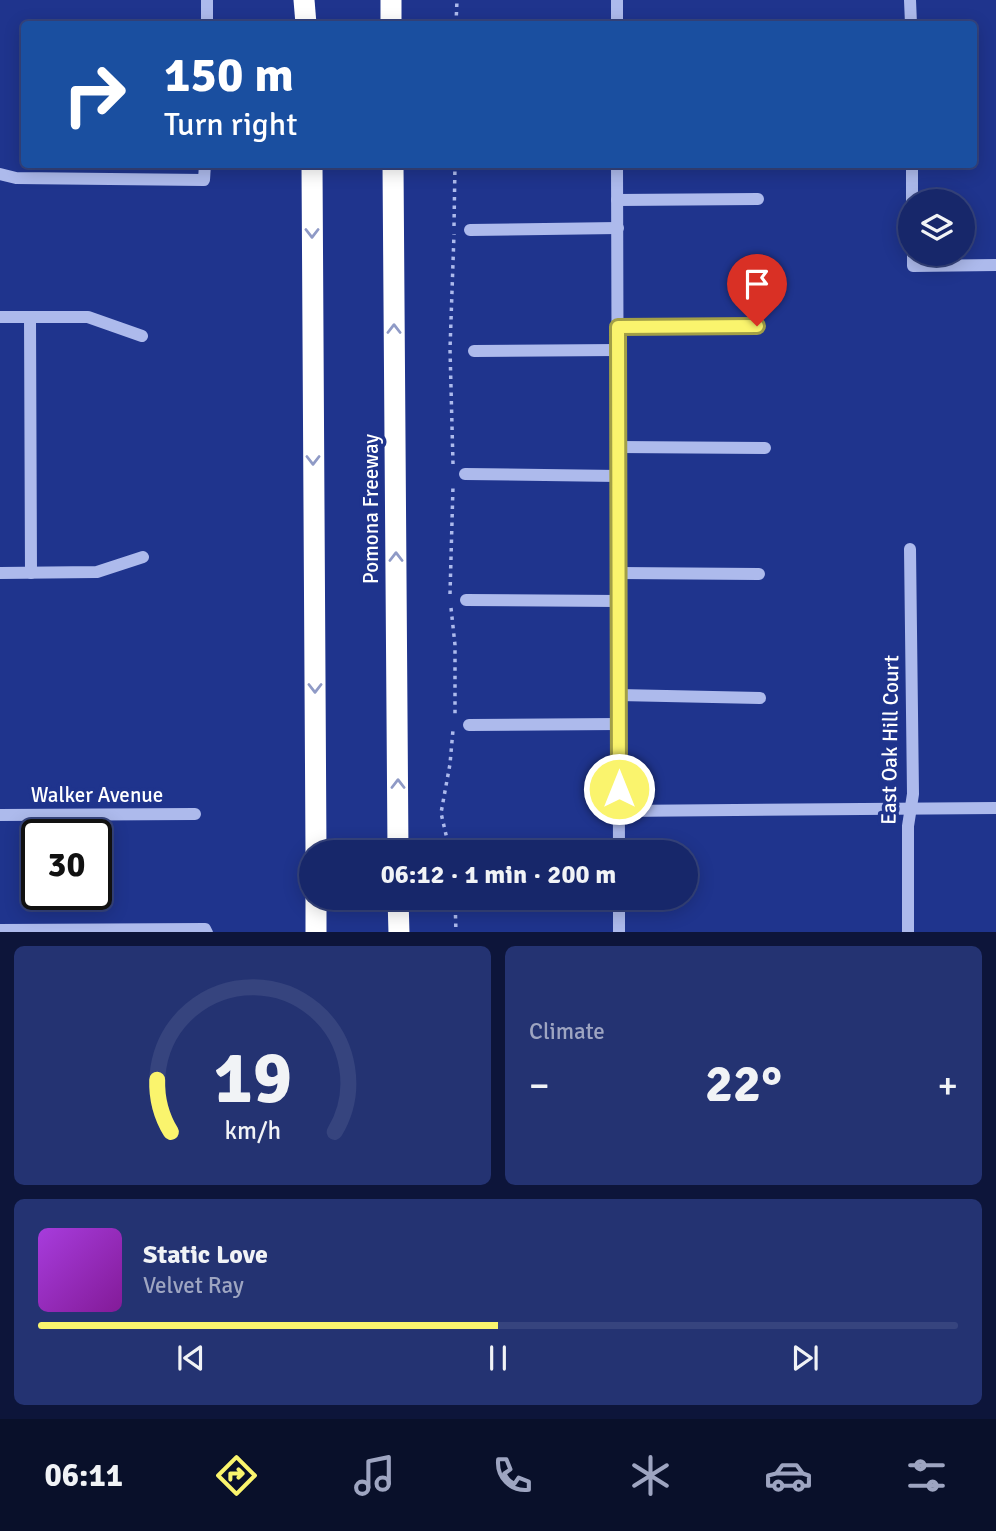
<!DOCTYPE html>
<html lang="en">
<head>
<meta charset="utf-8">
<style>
	:root { --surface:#17276a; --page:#243372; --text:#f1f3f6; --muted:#9ea5c1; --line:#36447e; --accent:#faf46d }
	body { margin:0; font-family:Signika,sans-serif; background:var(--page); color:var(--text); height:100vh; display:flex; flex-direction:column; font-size:26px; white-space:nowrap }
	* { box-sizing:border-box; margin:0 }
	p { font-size:23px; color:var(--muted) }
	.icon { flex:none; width:38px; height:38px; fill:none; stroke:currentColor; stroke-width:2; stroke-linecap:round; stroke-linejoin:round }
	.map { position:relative; height:932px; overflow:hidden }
	.drawer { display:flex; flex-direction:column; gap:14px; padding:14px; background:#0d153a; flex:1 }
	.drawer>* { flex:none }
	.banner { position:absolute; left:21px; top:21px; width:956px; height:147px; border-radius:7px; box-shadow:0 4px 18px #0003,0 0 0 2px var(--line); background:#1a4fa0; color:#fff; overflow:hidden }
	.tools { position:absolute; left:898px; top:189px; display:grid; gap:14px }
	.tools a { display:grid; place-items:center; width:77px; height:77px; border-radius:50%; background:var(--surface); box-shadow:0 4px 18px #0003,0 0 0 2px var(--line); font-size:35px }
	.speed { position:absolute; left:21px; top:819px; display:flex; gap:14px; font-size:35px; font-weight:700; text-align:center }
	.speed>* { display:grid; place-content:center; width:91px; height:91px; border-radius:50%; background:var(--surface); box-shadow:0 4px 18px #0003,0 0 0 2px var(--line); line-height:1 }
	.speed .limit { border:4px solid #111; border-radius:10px; background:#fff; color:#111 }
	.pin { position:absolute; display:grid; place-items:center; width:60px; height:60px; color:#fff; margin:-72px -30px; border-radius:50% 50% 50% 0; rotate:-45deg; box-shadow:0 0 7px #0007 }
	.pin .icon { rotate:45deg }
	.me { position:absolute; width:77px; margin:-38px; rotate:0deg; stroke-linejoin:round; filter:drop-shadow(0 0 5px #0008) }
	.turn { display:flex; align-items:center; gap:24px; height:147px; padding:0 28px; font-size:32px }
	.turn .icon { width:91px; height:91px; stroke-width:2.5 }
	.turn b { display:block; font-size:49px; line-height:60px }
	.big { font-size:52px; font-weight:800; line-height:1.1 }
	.drawer .widget { flex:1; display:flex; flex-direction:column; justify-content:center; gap:10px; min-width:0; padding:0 24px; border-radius:10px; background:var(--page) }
	.drawer .dial { align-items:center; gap:0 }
	.dial svg { height:182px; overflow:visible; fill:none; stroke:var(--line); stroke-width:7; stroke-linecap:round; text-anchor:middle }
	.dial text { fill:var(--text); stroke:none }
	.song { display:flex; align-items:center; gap:21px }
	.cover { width:84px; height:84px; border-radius:10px; background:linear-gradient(135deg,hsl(280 70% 55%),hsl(290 70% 35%)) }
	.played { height:7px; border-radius:4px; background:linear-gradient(90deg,var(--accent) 50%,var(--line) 50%) }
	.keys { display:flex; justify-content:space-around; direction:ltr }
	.heat { display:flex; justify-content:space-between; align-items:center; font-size:38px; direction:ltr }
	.drawer .tiles { flex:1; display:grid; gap:14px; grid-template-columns:1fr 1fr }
	.widget:last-child { grid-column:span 2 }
	.trip { position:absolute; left:299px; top:840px; width:399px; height:70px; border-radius:35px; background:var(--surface); box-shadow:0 4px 18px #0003,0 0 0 2px var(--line); font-weight:800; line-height:70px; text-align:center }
	.tab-bar { display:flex; height:112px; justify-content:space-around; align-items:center; background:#09102a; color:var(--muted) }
	.tab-bar .icon { width:49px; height:49px }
	.tab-bar .selected { color:var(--accent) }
	.tab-bar b { font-size:32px; color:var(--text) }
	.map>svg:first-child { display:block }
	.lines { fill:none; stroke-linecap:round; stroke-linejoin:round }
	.path { stroke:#adbaec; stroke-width:3.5; stroke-dasharray:3.5 5; stroke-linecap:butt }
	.minor { stroke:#adbaec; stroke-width:12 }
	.highway { stroke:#fff; stroke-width:21 }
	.oneway { stroke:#8f9ac6 }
	.route-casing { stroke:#a29f47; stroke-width:18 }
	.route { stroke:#faf46d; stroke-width:12 }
	.labels { text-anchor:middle; stroke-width:7; stroke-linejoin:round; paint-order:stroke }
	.street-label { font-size:21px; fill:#fff; stroke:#1f348d }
</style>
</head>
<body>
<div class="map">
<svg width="996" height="933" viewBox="0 0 996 933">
	<rect width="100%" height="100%" fill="#1f348d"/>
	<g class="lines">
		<g class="path">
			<polyline points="456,24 457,0"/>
			<polyline points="454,226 455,164"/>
			<polyline points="453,464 450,349 454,234"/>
			<polyline points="450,594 453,486"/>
			<polyline points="451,608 455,645 455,716"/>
			<polyline points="450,852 441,813 450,764 453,730"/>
			<polyline points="455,898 456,933"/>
		</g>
		<g class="minor">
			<polyline points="617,0 617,24"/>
			<polyline points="910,0 911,24"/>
			<polyline points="207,24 207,0"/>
			<polyline points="617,164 619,852"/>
			<polyline points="912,164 912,201"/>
			<polyline points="0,174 16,178 204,180 205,164"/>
			<polyline points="617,200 758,199"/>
			<polyline points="470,230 618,228"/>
			<polyline points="913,254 913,266 996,265"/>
			<polyline points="0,317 88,317 142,336"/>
			<polyline points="30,317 31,573"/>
			<polyline points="618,327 757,326"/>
			<polyline points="474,351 618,350"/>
			<polyline points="618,447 765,448"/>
			<polyline points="465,474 618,476"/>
			<polyline points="0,573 97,572 143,557"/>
			<polyline points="619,573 759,574"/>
			<polyline points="466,600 619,601"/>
			<polyline points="619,695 760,698"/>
			<polyline points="469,725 619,724"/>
			<polyline points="619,811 996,808"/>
			<polyline points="0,815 195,814"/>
			<polyline points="0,930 205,929 207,933"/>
			<polyline points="619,933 619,898"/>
			<polyline points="908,933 908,826 913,794 910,549"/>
		</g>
		<g class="highway">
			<polyline points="304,0 306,24"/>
			<polyline points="391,0 391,24"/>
			<polyline points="312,164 316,852"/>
			<polyline points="393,164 398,852"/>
			<polyline points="316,898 316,933"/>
			<polyline points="398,898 399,933"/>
		</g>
	</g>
	<defs><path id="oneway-chevron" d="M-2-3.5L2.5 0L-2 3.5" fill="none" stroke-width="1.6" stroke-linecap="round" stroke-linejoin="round" transform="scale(1.75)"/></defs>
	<g class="oneway">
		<use href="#oneway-chevron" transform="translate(312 233) rotate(90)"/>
		<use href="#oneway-chevron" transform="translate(394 329) rotate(-90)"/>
		<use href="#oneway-chevron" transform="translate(313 460) rotate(90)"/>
		<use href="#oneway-chevron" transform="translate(396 557) rotate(-90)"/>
		<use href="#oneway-chevron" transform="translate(315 688) rotate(90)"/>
		<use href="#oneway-chevron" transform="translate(398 784) rotate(-90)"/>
	</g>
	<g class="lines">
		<defs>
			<polyline id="route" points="619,789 618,327 757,326"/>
		</defs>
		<use href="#route" class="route-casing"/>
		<use href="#route" class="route"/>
	</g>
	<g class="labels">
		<g class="street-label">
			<text transform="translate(371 509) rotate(-90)" y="7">Pomona Freeway</text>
			<text transform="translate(890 740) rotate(-89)" y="7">East Oak Hill Court</text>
			<text x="97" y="802">Walker Avenue</text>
		</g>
	</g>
</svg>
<div class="tools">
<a><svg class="icon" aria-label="layers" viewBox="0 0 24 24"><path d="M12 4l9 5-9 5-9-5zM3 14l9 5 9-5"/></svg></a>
</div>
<div class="speed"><div class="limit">30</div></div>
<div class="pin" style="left:757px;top:326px;background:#d93025"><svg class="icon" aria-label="arrive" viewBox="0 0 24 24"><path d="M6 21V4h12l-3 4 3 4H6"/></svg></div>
<svg class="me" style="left:619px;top:789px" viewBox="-20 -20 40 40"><circle r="17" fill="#faf46d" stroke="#fff" stroke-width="3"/><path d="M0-11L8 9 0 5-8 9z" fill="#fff"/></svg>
<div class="trip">06:12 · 1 min · 200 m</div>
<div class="banner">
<div class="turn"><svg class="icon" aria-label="right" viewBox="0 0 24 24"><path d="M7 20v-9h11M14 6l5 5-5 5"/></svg><div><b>150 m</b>Turn right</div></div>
</div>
</div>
<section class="drawer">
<div class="tiles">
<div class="widget dial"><svg viewBox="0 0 100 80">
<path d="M14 69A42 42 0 1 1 86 69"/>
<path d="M14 69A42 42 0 0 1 8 46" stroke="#faf46d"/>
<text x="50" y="56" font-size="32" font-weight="700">19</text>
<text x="50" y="72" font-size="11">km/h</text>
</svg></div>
<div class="widget"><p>Climate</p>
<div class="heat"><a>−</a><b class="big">22°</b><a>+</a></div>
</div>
<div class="widget">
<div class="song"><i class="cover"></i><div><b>Static Love</b><p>Velvet Ray</p></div></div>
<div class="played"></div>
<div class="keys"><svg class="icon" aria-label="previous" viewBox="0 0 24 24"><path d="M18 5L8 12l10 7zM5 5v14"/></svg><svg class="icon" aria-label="pause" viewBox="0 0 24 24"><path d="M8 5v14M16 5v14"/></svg><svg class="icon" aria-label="next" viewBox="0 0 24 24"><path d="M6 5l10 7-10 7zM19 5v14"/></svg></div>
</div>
</div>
</section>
<nav class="tab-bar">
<b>06:11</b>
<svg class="icon selected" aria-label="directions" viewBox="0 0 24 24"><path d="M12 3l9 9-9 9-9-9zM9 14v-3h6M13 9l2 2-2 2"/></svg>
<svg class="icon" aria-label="music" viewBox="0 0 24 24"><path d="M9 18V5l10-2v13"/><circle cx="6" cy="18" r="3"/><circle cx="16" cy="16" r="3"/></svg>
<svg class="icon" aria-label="phone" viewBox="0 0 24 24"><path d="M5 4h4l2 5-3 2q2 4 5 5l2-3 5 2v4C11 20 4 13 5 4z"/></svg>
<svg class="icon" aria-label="climate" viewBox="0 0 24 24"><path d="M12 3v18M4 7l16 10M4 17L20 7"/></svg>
<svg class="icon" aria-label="car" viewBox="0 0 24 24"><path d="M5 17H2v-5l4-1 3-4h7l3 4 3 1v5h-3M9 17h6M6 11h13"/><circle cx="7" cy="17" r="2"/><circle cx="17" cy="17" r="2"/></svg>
<svg class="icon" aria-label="filters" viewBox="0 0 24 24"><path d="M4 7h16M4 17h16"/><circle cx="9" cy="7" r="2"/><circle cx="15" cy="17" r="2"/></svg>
</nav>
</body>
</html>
